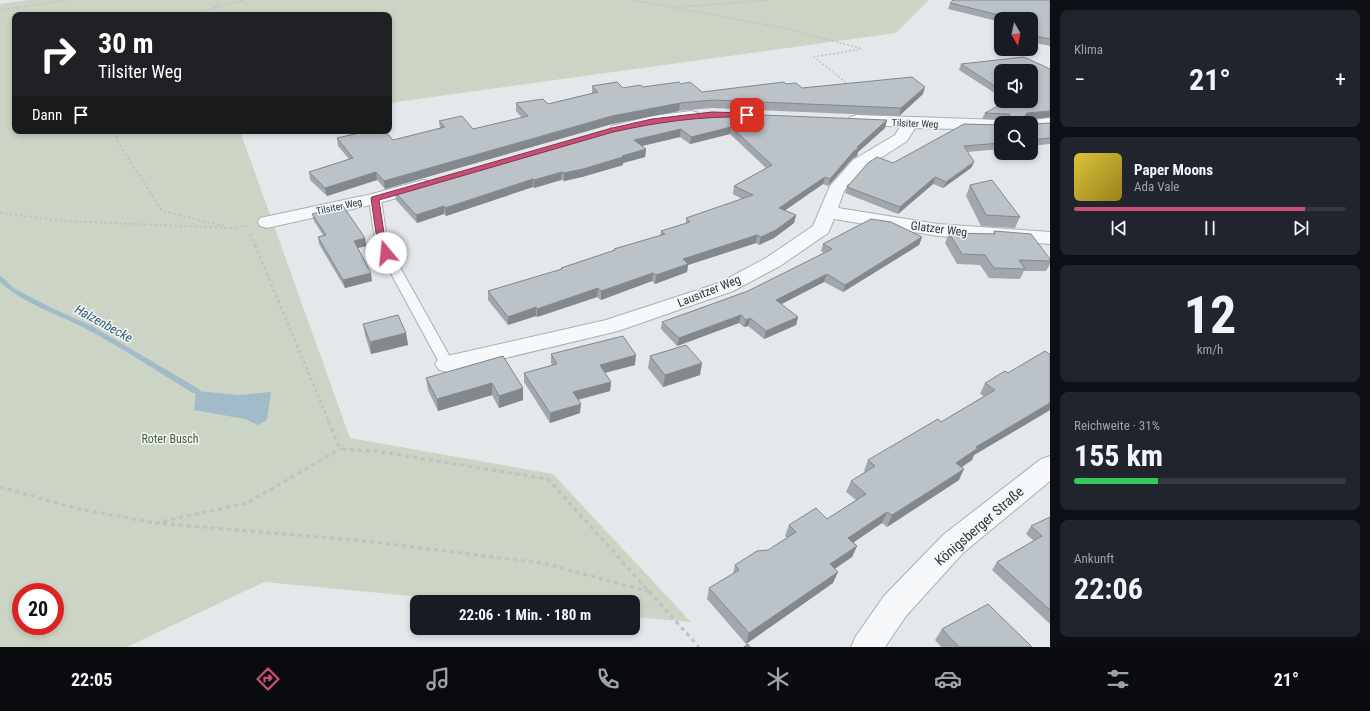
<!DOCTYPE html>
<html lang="de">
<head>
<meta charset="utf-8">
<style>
	:root { --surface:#171b24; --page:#20242c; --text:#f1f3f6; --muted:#9ea1a6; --line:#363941; --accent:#ca4f76 }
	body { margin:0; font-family:"Roboto Condensed",sans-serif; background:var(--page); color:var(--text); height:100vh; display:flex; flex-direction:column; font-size:15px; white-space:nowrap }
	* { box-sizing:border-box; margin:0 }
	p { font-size:13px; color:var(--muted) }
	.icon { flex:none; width:22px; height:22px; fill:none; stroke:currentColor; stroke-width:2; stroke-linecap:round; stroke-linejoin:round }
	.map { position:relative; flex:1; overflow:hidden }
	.details { display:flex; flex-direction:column; gap:10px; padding:10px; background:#0d0f14; width:320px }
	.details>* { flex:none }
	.top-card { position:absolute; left:12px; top:12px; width:380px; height:122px; border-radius:8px; box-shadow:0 2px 6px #0003; background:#202124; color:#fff; overflow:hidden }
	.needle { width:26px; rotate:171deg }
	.tools { position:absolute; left:994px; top:12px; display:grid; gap:8px }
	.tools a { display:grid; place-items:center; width:44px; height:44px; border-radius:8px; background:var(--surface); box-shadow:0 2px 6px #0003; font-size:20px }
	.speed { position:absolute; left:12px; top:583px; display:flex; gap:8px; font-size:20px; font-weight:700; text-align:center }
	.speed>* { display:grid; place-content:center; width:52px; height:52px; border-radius:50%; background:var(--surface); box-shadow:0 2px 6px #0003; line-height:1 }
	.speed .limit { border:6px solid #d22; background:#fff; color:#111 }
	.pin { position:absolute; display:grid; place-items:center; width:34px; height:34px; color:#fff; margin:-17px; border-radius:8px; box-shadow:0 2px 6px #0006 }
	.me { position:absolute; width:44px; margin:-22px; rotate:343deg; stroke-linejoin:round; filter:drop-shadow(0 0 3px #0008) }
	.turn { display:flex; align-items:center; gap:14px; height:84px; padding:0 20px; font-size:18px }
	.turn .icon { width:52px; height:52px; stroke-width:2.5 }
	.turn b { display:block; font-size:28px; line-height:34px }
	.then { display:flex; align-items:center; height:38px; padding:0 20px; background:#0003; gap:8px; font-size:15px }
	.big { font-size:30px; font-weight:700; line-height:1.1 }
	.details .tile { flex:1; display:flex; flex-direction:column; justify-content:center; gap:6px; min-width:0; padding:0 14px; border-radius:8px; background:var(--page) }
	.details .dial { align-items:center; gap:0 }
	.dial b { font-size:52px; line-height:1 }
	.song { display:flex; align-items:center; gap:12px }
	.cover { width:48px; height:48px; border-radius:6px; background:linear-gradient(135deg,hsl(50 70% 55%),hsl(50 70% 35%)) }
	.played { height:4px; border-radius:2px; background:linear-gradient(90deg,var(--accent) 85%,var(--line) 85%) }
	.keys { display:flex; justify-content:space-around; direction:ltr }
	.heat { display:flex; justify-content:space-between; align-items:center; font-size:22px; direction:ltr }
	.charge { height:6px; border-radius:3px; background:linear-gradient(90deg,#34c759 31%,var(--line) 0) }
	.trip { position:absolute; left:410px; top:595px; width:230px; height:40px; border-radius:8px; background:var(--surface); box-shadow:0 2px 6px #0003; font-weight:700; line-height:40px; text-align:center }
	.menu { display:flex; height:64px; justify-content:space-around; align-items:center; background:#090b0e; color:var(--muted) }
	.menu .icon { width:28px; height:28px }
	.menu .current { color:var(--accent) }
	.menu b { font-size:18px; color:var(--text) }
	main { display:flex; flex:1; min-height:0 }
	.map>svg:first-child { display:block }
	.green { fill:#ccd5c5; fill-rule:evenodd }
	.water { fill:#a1bbc9 }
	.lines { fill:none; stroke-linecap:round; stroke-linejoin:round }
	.stream { fill:#a1bbc9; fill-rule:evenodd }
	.lane-casing { stroke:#a9b0b5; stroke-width:2 }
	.street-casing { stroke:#a9b0b5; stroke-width:2 }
	.path-far3 { stroke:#bdc2c6; stroke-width:1.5; stroke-dasharray:2 2; stroke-linecap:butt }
	.path-far2 { stroke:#bdc2c6; stroke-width:2; stroke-dasharray:2.5 2.5; stroke-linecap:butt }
	.path-far1 { stroke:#bdc2c6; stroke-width:2.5; stroke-dasharray:3 3; stroke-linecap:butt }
	.path { stroke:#bdc2c6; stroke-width:3; stroke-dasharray:4 4; stroke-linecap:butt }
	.lane { fill:#f6f8f9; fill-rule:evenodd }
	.street { fill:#f6f8f9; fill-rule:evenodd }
	.wall { fill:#a1a7ac }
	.shaded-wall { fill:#83888c }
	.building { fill:#bbc2c8; stroke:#83888c }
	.route { fill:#ca4f76; stroke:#83334d }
	.labels { text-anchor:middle; stroke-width:3; stroke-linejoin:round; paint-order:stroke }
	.far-street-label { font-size:10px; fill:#2c3843; stroke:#f3f6f8 }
	.street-label { font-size:12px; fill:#2c3843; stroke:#f3f6f8 }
	.park-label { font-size:12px; fill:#475e3a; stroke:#f3f6f8 }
	.water-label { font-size:13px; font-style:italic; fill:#375e75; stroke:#f3f6f8 }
	.near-street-label { font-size:14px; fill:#2c3843; stroke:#f3f6f8 }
</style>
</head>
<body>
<main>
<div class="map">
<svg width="1050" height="647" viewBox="0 0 1050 647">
	<rect width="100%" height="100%" fill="#e4e8eb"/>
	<path class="green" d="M28,0h901l-33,33 -507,70v-88h-374v116h225l110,307 203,36 138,148 -58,-5v-15h-158l-211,-20 -137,65h-127v-643zM21,592h34v34h-34z"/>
	<polygon class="water" points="196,391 239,395 271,392 267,420 258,425 245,419 194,410"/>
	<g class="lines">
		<path class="stream" d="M0,276l2,1 13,12 37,19 40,18 107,63 1,2 -1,2h-6c-35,-21 -69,-44 -105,-63 -29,-16 -63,-25 -88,-48z"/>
		<defs>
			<polygon id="lane" points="375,196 379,197 381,199 386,233 392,253 454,364 452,368 447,369 442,368 380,253 374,233 369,199 371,197"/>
			<g id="street">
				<polygon points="692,111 698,113 700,116 698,119 652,126 618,134 612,132 610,129 612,126 652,116"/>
				<polygon points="856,115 1001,120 1008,123 1001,123 1001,130 915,128 907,141 865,168 844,191 838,208 938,224 1050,232 1050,244 938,236 834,219 828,233 780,266 733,291 618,331 447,372 439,370 435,364 439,358 447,356 606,320 719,283 766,258 813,226 830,186 853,160 895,135 900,127 850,123 848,120 850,117"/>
				<polygon points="1050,118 1050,128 1031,129 1031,123 1024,123 1025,121"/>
				<polygon points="423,180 429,181 432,185 429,189 375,204 267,228 260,226 258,222 260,218 372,194"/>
				<polygon points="1050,456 1050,481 963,553 906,616 885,647 851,647 856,636 884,596 943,535 1041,459"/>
			</g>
		</defs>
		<use href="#lane" class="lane-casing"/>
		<use href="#street" class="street-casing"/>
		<g class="path-far3">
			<polyline points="632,0 785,28 863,49"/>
			<polyline points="677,7 768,0"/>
			<polyline points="215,8 220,0"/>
			<polyline points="0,10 68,0"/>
			<polyline points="190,15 243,0"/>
			<polyline points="849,85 814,57 861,49"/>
		</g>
		<g class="path-far2">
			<polyline points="115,131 117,141 162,211 224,226"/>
			<polyline points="0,213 64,221 230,228"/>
			<polyline points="230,228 247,226"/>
			<polyline points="250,234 255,246"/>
		</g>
		<polyline class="path-far1" points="255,245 329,422"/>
		<g class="path">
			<polyline points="328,421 340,449 375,451 548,479 699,647"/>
			<polyline points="0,487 79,509 155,523 247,503 340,449"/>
			<polyline points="155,523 366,541 542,563 651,592"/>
		</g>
		<use href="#lane" class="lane"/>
		<use href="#street" class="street"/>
	</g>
	<g class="wall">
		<polygon points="1050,0 1050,46 1031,42 1031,19 1001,19 1001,22 948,9 950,3"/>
		<polygon points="961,64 1050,69 1050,117 1032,119 1034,124 1050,123 1050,144 1031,146 1031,123 1003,123 1004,120 982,119 985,113 1031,101 1001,71 1001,97 959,70"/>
		<polygon points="681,84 702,92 786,84 802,88 923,94 899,116 712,108 679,111 612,124 385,189 377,180 327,196 310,180 309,172 349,159 338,146 337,138 393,140 440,128 439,121 473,129 522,118 516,111 516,103 548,104 592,93 592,86 623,88 643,87"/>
		<polygon points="887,120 885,128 858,152 857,156 852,159 828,186 823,184 785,210 796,215 794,223 774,238 759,245 756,243 688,265 687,272 655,284 652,281 601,300 597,297 537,317 536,316 508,325 488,300 488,291 561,270 561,268 614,251 614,249 660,236 661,231 686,223 686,218 742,199 733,194 734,186 766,168 730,134 690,144 680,137 642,146 646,149 645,157 623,163 623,165 582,177 564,181 561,180 534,188 533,187 446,216 444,214 417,223 396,200 395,192 616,128"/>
		<polygon points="1001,125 1001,149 967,152 974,162 971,168 943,188 933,184 898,214 845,193 847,185 893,163"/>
		<polygon points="970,185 1020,217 1015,228 981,226 966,196"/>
		<polygon points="312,214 365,238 366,246 357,248 372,281 345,288 319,244 318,237 323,235 314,221"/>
		<polygon points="994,231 1050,259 1050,264 1046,271 1024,271 1020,279 989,278 980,265 957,264 945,243 949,233 993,234"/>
		<polygon points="922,237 919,245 843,292 824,282 781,304 798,317 796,325 764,339 748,326 744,327 739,323 677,346 661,329 662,322 748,291 824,253 821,251 823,244"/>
		<polygon points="363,324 406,333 408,345 371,354 365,335"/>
		<polygon points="551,354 635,365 605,373 611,382 610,391 578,400 580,413 550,423 524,382 524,373 552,365 551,363"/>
		<polygon points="1049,354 1050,354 1050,410 974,455 972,460 962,467 959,480 936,495 887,527 882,523 853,542 857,546 852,557 835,569 833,583 746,644 707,599 709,588 733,574 735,565 768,550 787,538 785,536 789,525 827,519 856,500 846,492 851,481 865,472 864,471 868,460 941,422 984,396 980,394 985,383 1008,373"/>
		<polygon points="503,356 523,388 523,400 499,408 492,395 438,411 428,390 426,378"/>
		<polygon points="650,356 700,375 663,387 648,368"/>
		<polygon points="1050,517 1050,624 992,570 997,562 1034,541 1026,534 1031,526"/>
		<polygon points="942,629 1032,647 941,647 935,640"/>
	</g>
	<g class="shaded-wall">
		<polygon points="925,87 923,94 899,116 901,108"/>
		<polygon points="680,103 679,111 612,124 385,189 384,181 612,116"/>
		<polygon points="1050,111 1050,117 1025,120 1025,116 1027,113"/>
		<polygon points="887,120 885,128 858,152 857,156 852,159 828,186 830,179 857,147"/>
		<polygon points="731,127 730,134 690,144 691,137"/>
		<polygon points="681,129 680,137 633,148 634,140"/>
		<polygon points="646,149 645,157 623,163 623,165 582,177 564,181 564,173 622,156"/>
		<polygon points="974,162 971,168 943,188 946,182"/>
		<polygon points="376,172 377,180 327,196 325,188"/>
		<polygon points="562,172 561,180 534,188 534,180"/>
		<polygon points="825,177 823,184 777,216 779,208"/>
		<polygon points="935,177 933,184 898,214 900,207"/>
		<polygon points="533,179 533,187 446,216 445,208"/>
		<polygon points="444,206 444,214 417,223 416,215"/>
		<polygon points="796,215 794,223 774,238 759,245 761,237"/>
		<polygon points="757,235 756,243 688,265 687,272 655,284 656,275 683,259"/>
		<polygon points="922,237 919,245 843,292 845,285"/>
		<polygon points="365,238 366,246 355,249 354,241"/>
		<polygon points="371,273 372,281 345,288 343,280"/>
		<polygon points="653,273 652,281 601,300 601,291"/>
		<polygon points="827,274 824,282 774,308 776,300"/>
		<polygon points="598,288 597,297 537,317 537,309"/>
		<polygon points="536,307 536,316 508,325 508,317"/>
		<polygon points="741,315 739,323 677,346 679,338"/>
		<polygon points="798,317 796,325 764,339 766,331"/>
		<polygon points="750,318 748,326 744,327 746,320"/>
		<polygon points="406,333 408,345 371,354 370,342"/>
		<polygon points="636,355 635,365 599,374 600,365"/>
		<polygon points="702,363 700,375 663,387 665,375"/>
		<polygon points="611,382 610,391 572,401 573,392"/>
		<polygon points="492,383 492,395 438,411 437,399"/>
		<polygon points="523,388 523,400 499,408 499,396"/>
		<polygon points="1050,403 1050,410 974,455 972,460 951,474 956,463 976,447"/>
		<polygon points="581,404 580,413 550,423 550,413"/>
		<polygon points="964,469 959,480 887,527 892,515"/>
		<polygon points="887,512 882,523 844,549 848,538"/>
		<polygon points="857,546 852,557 825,575 830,564"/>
		<polygon points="838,572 833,583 746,644 749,633"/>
	</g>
	<g class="building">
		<polygon points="953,0 1050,0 1050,39 1031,35 1031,19 1015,19 950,3"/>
		<polygon points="1024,57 1050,69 1050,111 1027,113 1025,116 1027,118 1032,118 1034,124 1050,123 1050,138 1031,140 1031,123 1004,123 1005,118 1011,118 1009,114 985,113 1007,101 1031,101 1031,71 1001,71 1001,90 961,64"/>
		<polygon points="912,77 925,87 901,108 713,100 680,103 612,116 384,181 376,172 325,188 309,172 353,158 337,138 368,131 385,131 393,140 445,127 439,121 462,116 473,129 528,116 516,103 543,99 548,104 598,92 592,86 617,82 623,88 640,85 643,87 679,82 681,84 690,82 702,92 784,82 786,84 796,83 802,88"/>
		<polygon points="713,113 887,120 857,147 859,148 854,151 830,179 825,177 779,208 796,215 776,230 761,237 757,235 683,259 688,264 656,275 653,273 601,291 598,288 537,309 536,307 508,317 488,291 562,269 561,268 615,250 614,249 665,234 661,231 690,222 686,218 753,195 734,186 772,165 731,127 691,137 681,129 634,140 646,149 622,156 623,157 583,169 564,173 562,172 534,180 533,179 445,208 444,206 416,215 395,192 616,128 680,116"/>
		<polygon points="964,124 1001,125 1001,143 964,146 974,162 946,182 935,177 900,207 847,187 868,163 877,157 893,163"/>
		<polygon points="992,180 1020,217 986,215 970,185"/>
		<polygon points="343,206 365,238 354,241 371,273 343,280 318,237 326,235 312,214"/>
		<polygon points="871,219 891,222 922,237 845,285 827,274 776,300 798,317 766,331 750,318 746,320 741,315 679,338 662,322 748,291 832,249 823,244"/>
		<polygon points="994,231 1031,234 1050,259 1050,261 1019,260 1025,269 994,268 985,255 962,254 949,233 995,234"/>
		<polygon points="398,315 406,333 370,342 363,324"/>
		<polygon points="623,336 636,355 600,365 611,382 573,392 581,404 550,413 524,373 557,364 551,354"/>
		<polygon points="686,345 702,363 665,375 650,356"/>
		<polygon points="1045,351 1049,354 1050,354 1050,403 976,447 978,448 956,463 964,469 941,484 892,515 887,512 848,538 857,546 830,564 838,572 749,633 709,588 739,570 735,565 757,551 768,550 796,532 789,525 816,508 827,519 866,494 851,481 875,466 868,460 938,419 941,422 995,390 985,383 1005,371 1008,373"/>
		<polygon points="503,356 523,388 499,396 492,383 437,399 426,378"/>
		<polygon points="1050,517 1050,610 997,562 1042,536 1031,526"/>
		<polygon points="988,604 1032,647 959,647 942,629"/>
		<polygon points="748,644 750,647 744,647"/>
	</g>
	<path class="route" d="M712,112l35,1 3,2 -3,2c-46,-1 -89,5 -134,15l-234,68 5,33 6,20 -4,3 -4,-3 -6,-20 -5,-35 1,-1 240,-69 40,-9z"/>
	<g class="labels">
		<g class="far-street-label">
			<text transform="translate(915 123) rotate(2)" y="4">Tilsiter Weg</text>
			<text transform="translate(339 206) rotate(-12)" y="4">Tilsiter Weg</text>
		</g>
		<g class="street-label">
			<text transform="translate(939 229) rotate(7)" y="4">Glatzer Weg</text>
			<text transform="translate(709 291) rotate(-22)" y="4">Lausitzer Weg</text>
		</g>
		<g class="park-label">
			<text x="170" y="443">Roter Busch</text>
		</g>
		<g class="water-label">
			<text transform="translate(104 323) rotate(29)" y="5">Halzenbecke</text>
		</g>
		<g class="near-street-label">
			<text transform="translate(979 526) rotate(-41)" y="5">Königsberger Straße</text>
		</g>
	</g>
</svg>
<div class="tools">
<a><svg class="needle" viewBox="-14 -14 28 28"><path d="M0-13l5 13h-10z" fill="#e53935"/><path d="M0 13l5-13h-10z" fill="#9ea1a6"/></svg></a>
<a><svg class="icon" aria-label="sound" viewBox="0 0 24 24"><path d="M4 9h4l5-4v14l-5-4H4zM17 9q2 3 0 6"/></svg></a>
<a><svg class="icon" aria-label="search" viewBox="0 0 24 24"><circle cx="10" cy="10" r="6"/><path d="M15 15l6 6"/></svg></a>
</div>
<div class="speed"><div class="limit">20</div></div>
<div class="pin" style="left:747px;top:115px;background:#d93025"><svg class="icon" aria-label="arrive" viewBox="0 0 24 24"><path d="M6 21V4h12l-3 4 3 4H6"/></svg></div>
<svg class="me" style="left:386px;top:253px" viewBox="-20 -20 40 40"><circle r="19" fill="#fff"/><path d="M0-13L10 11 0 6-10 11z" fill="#ca4f76"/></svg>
<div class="trip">22:06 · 1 Min. · 180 m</div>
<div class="top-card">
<div class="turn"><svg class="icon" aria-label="right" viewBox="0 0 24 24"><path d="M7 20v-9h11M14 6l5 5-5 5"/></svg><div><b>30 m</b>Tilsiter Weg</div></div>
<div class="then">Dann<svg class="icon" aria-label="arrive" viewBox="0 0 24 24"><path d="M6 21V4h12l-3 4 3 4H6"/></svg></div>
</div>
</div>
<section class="details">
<div class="tile"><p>Klima</p>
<div class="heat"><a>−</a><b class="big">21°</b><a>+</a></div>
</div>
<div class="tile">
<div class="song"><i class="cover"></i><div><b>Paper Moons</b><p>Ada Vale</p></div></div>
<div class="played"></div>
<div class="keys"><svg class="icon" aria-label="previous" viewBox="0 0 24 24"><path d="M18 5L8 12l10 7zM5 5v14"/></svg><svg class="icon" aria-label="pause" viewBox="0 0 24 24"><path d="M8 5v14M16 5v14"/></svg><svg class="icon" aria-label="next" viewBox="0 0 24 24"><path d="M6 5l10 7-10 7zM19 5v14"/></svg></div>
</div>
<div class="tile dial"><b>12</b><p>km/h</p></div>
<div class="tile"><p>Reichweite · 31%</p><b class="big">155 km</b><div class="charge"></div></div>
<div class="tile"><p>Ankunft</p><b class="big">22:06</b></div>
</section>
</main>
<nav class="menu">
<b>22:05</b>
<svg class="icon current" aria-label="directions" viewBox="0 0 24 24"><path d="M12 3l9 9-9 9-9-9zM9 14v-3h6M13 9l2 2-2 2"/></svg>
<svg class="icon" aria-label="music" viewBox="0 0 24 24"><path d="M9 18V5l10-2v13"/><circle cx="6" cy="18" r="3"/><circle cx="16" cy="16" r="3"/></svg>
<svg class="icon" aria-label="phone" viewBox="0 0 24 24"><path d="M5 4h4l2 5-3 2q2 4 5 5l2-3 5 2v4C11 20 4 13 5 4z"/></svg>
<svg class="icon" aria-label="climate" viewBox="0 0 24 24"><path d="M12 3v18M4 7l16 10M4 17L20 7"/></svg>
<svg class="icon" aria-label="car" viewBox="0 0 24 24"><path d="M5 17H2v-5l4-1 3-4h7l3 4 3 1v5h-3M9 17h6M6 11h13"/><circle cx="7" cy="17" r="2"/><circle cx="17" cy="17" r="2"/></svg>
<svg class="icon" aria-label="filters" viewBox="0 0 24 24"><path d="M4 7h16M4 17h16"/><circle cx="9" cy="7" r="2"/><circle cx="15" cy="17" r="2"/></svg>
<b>21°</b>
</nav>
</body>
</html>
